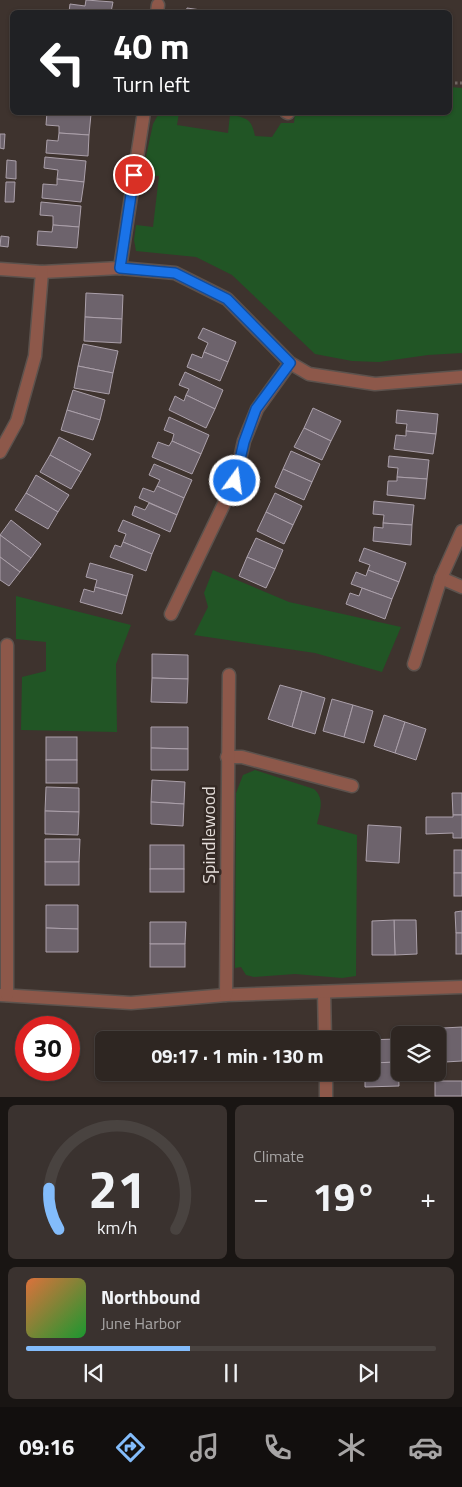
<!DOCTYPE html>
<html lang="en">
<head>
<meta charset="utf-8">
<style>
	:root { --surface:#2e2622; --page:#3a322f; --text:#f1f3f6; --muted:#a7a5a5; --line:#494340; --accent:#83bcfb }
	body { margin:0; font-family:"Titillium Web",sans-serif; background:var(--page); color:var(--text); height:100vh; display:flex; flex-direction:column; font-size:19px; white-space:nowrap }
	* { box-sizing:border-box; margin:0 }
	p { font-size:16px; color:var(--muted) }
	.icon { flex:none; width:28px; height:28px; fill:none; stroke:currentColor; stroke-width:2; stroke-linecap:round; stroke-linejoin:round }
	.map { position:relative; height:1097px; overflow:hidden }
	.sheet { display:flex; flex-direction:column; gap:8px; padding:8px; background:#191513; flex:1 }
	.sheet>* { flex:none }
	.top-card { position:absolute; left:10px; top:10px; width:442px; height:105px; border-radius:8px; box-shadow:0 1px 4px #0004,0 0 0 1px var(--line); background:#202124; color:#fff; overflow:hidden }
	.buttons { position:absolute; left:391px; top:1026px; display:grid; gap:10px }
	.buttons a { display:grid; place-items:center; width:55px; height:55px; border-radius:8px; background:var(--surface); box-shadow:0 1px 4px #0004,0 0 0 1px var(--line); font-size:25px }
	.speed { position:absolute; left:15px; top:1016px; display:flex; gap:10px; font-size:25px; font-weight:700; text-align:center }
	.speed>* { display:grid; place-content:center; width:65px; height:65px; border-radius:50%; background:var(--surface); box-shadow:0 1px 4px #0004,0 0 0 1px var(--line); line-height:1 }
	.speed .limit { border:8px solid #d22; background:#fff; color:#111 }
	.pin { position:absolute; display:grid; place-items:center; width:42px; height:42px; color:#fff; margin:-21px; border:2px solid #fff; border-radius:50%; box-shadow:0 1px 5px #0007 }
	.me { position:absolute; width:55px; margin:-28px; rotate:14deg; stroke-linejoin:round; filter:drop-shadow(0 0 4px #0008) }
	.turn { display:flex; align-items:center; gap:18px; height:105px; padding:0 20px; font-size:22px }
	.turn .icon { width:65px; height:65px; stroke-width:2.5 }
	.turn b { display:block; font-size:35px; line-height:42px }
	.big { font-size:38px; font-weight:700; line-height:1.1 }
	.sheet .tile { flex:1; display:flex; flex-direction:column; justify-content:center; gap:8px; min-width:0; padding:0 18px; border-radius:8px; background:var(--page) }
	.sheet .dial { align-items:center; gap:0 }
	.dial svg { height:130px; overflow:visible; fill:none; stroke:var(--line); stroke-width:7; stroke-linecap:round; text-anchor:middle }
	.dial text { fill:var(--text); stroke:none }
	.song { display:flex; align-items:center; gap:15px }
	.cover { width:60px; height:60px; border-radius:8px; background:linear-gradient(135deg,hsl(20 70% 55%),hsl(130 70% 35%)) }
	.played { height:5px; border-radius:2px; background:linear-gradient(90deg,var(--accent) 40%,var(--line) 40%) }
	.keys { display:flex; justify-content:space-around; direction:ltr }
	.heat { display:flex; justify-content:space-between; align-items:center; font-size:28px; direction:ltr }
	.sheet .tiles { flex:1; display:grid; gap:8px; grid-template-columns:1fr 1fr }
	.tile:last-child { grid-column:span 2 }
	.trip { position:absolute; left:95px; top:1031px; width:285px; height:50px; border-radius:8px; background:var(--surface); box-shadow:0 1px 4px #0004,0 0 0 1px var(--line); font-weight:700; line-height:50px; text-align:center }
	.tab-bar { display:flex; height:80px; justify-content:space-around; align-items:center; background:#120f0e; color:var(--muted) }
	.tab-bar .icon { width:35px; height:35px }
	.tab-bar .current { color:var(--accent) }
	.tab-bar b { font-size:22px; color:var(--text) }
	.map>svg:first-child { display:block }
	.green { fill:#215525 }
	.building { fill:#6d636c; stroke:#aba0aa }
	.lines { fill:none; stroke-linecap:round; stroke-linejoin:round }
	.street-casing { stroke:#5c524d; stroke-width:15 }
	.path { stroke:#716763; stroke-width:3; stroke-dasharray:2.5 2.5; stroke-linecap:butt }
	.street { stroke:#8d584a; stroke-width:12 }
	.route-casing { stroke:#114b97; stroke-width:12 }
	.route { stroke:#1a73e8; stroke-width:9 }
	.labels { text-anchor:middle; stroke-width:5; stroke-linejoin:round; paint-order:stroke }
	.street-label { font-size:18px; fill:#e4ddd9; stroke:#342924 }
</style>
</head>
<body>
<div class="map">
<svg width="462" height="1097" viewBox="0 0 462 1097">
	<rect width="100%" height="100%" fill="#3e332e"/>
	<g class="green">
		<path d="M450,87l12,1v265l-34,2 -49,7 -27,-1 -37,-7 -83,-79 -36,-18 -60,-6 -2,-11 2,-15 17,2 6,-51 -17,-1 11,-51 6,-11h20l-2,12 51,8 2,-19c18,5 21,4 25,22l17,1 9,-14h13l1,-10 155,-1z"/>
		<polygon points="213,570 289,602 401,627 382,672 315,653 194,635 208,607 204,593"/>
		<polygon points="16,596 131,625 116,664 117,732 21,730 22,677 46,671 46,642 16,639"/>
		<path d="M255,770l59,19c11,10 6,21 3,35l40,11 -1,141 -14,2 -47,-4 -41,3 -8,-2 -5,-8 -6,1 1,-175 7,-18z"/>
	</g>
	<g class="building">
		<polygon points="86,0 113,2 111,12 69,12 70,4 85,6"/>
		<polygon points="187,8 215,12 186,12"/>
		<polygon points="47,112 91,114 89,135 59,133 59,126 46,125"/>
		<polygon points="59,133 89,135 88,156 46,153 47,140 58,141"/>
		<polygon points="0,134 5,134 4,149 0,148"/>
		<polygon points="45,157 86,161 84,182 57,179 58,170 44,168"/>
		<polygon points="7,160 16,161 16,179 6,178"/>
		<polygon points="57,179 84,182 81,202 42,198 43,184 57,185"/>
		<polygon points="6,182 15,182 14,202 5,202"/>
		<polygon points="41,202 81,206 79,227 53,225 53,216 40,215"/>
		<polygon points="53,225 79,227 77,248 37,245 38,231 52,232"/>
		<polygon points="1,236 9,237 8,247 0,246"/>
		<polygon points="86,293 123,295 122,319 85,317"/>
		<polygon points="85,317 122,319 121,343 84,341"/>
		<polygon points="203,328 236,342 228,362 204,352 208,343 198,338"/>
		<polygon points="83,344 118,351 113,373 78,366"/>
		<polygon points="204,352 228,362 220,381 187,367 192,354 202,358"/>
		<polygon points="78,366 113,373 109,394 74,388"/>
		<polygon points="185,372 223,390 215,409 186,395 189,389 179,385"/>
		<polygon points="73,390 105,400 100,420 67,410"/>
		<polygon points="186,395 215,409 206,428 169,410 175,396 184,401"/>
		<polygon points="313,408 341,421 331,441 304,428"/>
		<polygon points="67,410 100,420 93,440 61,430"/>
		<polygon points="397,410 438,414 436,434 406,431 407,424 396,423"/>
		<polygon points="169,417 209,435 201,454 172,441 174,434 164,430"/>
		<polygon points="304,428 331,441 322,460 294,447"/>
		<polygon points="406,431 436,434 433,454 394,449 396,435 406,436"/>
		<polygon points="59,437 91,454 81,472 50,455"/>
		<polygon points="172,441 201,454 192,474 152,457 158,442 169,446"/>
		<polygon points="291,451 320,464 312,482 283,469"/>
		<polygon points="50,455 81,472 71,489 40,472"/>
		<polygon points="389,456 429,460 427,479 397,477 398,468 388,467"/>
		<polygon points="154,464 192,480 184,498 157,486 160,480 149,475"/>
		<polygon points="283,469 312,482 304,500 275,487"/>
		<polygon points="36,475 69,495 58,512 26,493"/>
		<polygon points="397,477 427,479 425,499 387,495 388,481 397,481"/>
		<polygon points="157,486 184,498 177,515 139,498 143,488 154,492"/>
		<polygon points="26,493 58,512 48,529 15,510"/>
		<polygon points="275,493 302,506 293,525 266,512"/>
		<polygon points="374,501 414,505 412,525 383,523 384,515 373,514"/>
		<polygon points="149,503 177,515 170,532 132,515 135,506 145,510"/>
		<polygon points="266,512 293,525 284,544 257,531"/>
		<polygon points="11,520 41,544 31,558 0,535"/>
		<polygon points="123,520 160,535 152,554 123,542 126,534 118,531"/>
		<polygon points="383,523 412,525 411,545 373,541 374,527 383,528"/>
		<polygon points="0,535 31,558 20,572 0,557"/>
		<polygon points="256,538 283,550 275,569 247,557"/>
		<polygon points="123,542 152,554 146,571 110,557 115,545 121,547"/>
		<polygon points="364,548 406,563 399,582 368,570 370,565 359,561"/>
		<polygon points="0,557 20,572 9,586 0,580"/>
		<polygon points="247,557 275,569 266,588 239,576"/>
		<polygon points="90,563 133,575 127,596 95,587 97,580 86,577"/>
		<polygon points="368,570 399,582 392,599 351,584 356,572 366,576"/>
		<polygon points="95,587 127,596 122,614 80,602 84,589 94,592"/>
		<polygon points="362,588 392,599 385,619 346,604 350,593 359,596"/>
		<polygon points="152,654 188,655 188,679 152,678"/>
		<polygon points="152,678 188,679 187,703 151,702"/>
		<polygon points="280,685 302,691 292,727 268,719"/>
		<polygon points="302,691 325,698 315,734 292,727"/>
		<polygon points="332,699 353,705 344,737 323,731"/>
		<polygon points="353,705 373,711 364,743 344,737"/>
		<polygon points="384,715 405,722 395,753 374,746"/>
		<polygon points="405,722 426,729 416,760 395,753"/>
		<polygon points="151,727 188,727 188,749 151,748"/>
		<rect x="46" y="737" width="31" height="23"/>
		<polygon points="151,748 188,749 188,770 151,770"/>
		<rect x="46" y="760" width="31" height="23"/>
		<polygon points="152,780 185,782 184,804 151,802"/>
		<polygon points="46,787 79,788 79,812 45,811"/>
		<polygon points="452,793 462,793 462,815 453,815"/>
		<polygon points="151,802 184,804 183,826 151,824"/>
		<polygon points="45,811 79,812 78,835 45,834"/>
		<polygon points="453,815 462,815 462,838 453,838 453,833 426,834 426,817 453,817"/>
		<polygon points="368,825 401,827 399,863 366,861"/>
		<polygon points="45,839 80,839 79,862 45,862"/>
		<rect x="150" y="845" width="34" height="24"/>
		<rect x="454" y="850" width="8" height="23"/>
		<rect x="45" y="862" width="34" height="23"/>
		<rect x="150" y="869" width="34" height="23"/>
		<rect x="454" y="873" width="8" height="23"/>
		<polygon points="46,905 78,905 78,929 46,928"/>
		<polygon points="462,911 462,933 456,933 455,912"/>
		<polygon points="394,920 416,920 417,954 395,955"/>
		<polygon points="394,920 395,955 372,955 372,921"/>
		<polygon points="150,922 186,922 185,944 150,944"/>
		<polygon points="46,928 78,929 78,952 46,952"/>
		<rect x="456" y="933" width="6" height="21"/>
		<rect x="150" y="944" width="35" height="23"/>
		<polygon points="462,1027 462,1061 445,1062 443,1028"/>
		<polygon points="397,1039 398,1062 371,1063 371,1040 363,1040"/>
		<polygon points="398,1062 399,1086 365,1087 365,1072 371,1072 371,1063"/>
		<rect x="435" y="1081" width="27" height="15"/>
	</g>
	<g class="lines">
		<defs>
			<g id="street">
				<polyline points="157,12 158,5"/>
				<polyline points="286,112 288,113"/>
				<polyline points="120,268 144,112"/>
				<polyline points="0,269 42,272 120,268 175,273 227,299 290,363 309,374 375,384 462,377"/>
				<polyline points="0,452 17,421 35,356 42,272"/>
				<polyline points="441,578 462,587"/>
				<polyline points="171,614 235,481 244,441 257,409 290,363"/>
				<polyline points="414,664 441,578 462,531"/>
				<polyline points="227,757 242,757 352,786"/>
				<polyline points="324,992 325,1040"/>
				<polyline points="0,995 131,1003 226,995 462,987"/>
				<polyline points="7,995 7,645"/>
				<polyline points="226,995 229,675"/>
				<polyline points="326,1072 326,1097"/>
			</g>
		</defs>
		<use href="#street" class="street-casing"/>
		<polyline class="path" points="450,83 462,83"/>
		<use href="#street" class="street"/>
	</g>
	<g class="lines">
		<defs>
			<polyline id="route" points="134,175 120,268 175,273 227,299 290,363 256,409 244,442 235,481"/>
		</defs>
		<use href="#route" class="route-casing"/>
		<use href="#route" class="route"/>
	</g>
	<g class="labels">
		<g class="street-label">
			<text transform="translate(209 835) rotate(-90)" y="6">Spindlewood</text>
		</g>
	</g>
</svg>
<div class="buttons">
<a><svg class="icon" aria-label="layers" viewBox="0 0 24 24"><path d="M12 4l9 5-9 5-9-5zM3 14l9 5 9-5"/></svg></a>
</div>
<div class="speed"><div class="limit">30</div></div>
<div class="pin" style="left:134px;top:175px;background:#d93025"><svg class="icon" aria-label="arrive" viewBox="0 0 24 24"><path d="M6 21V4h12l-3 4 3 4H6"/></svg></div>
<svg class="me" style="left:235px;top:481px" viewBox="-20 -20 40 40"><circle r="17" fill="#1a73e8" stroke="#fff" stroke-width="3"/><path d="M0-11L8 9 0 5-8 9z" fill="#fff"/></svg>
<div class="trip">09:17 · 1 min · 130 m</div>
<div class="top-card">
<div class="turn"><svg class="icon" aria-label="left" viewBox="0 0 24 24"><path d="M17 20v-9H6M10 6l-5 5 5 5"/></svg><div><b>40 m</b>Turn left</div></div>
</div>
</div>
<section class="sheet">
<div class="tiles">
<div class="tile dial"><svg viewBox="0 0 100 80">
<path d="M14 69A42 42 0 1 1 86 69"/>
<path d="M14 69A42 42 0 0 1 8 44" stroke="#83bcfb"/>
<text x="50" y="56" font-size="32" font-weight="700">21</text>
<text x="50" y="72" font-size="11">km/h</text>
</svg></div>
<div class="tile"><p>Climate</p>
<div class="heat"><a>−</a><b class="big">19°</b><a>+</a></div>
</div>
<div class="tile">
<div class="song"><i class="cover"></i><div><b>Northbound</b><p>June Harbor</p></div></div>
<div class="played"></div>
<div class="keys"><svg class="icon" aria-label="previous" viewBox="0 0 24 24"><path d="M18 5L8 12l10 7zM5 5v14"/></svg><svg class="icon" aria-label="pause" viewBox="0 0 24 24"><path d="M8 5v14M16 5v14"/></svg><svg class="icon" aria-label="next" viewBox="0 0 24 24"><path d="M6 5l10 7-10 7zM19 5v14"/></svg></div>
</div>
</div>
</section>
<nav class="tab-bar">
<b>09:16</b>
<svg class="icon current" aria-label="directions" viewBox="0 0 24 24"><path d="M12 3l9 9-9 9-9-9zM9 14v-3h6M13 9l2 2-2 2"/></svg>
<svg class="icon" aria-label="music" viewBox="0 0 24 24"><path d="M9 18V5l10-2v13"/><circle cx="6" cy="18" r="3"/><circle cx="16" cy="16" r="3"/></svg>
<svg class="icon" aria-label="phone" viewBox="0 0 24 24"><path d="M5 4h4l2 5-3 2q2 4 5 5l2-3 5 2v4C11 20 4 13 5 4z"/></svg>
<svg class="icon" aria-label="climate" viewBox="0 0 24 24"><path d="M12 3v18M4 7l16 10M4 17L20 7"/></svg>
<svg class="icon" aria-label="car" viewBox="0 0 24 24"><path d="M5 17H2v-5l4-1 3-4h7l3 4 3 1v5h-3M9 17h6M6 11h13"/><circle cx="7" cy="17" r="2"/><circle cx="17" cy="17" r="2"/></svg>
</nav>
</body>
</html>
